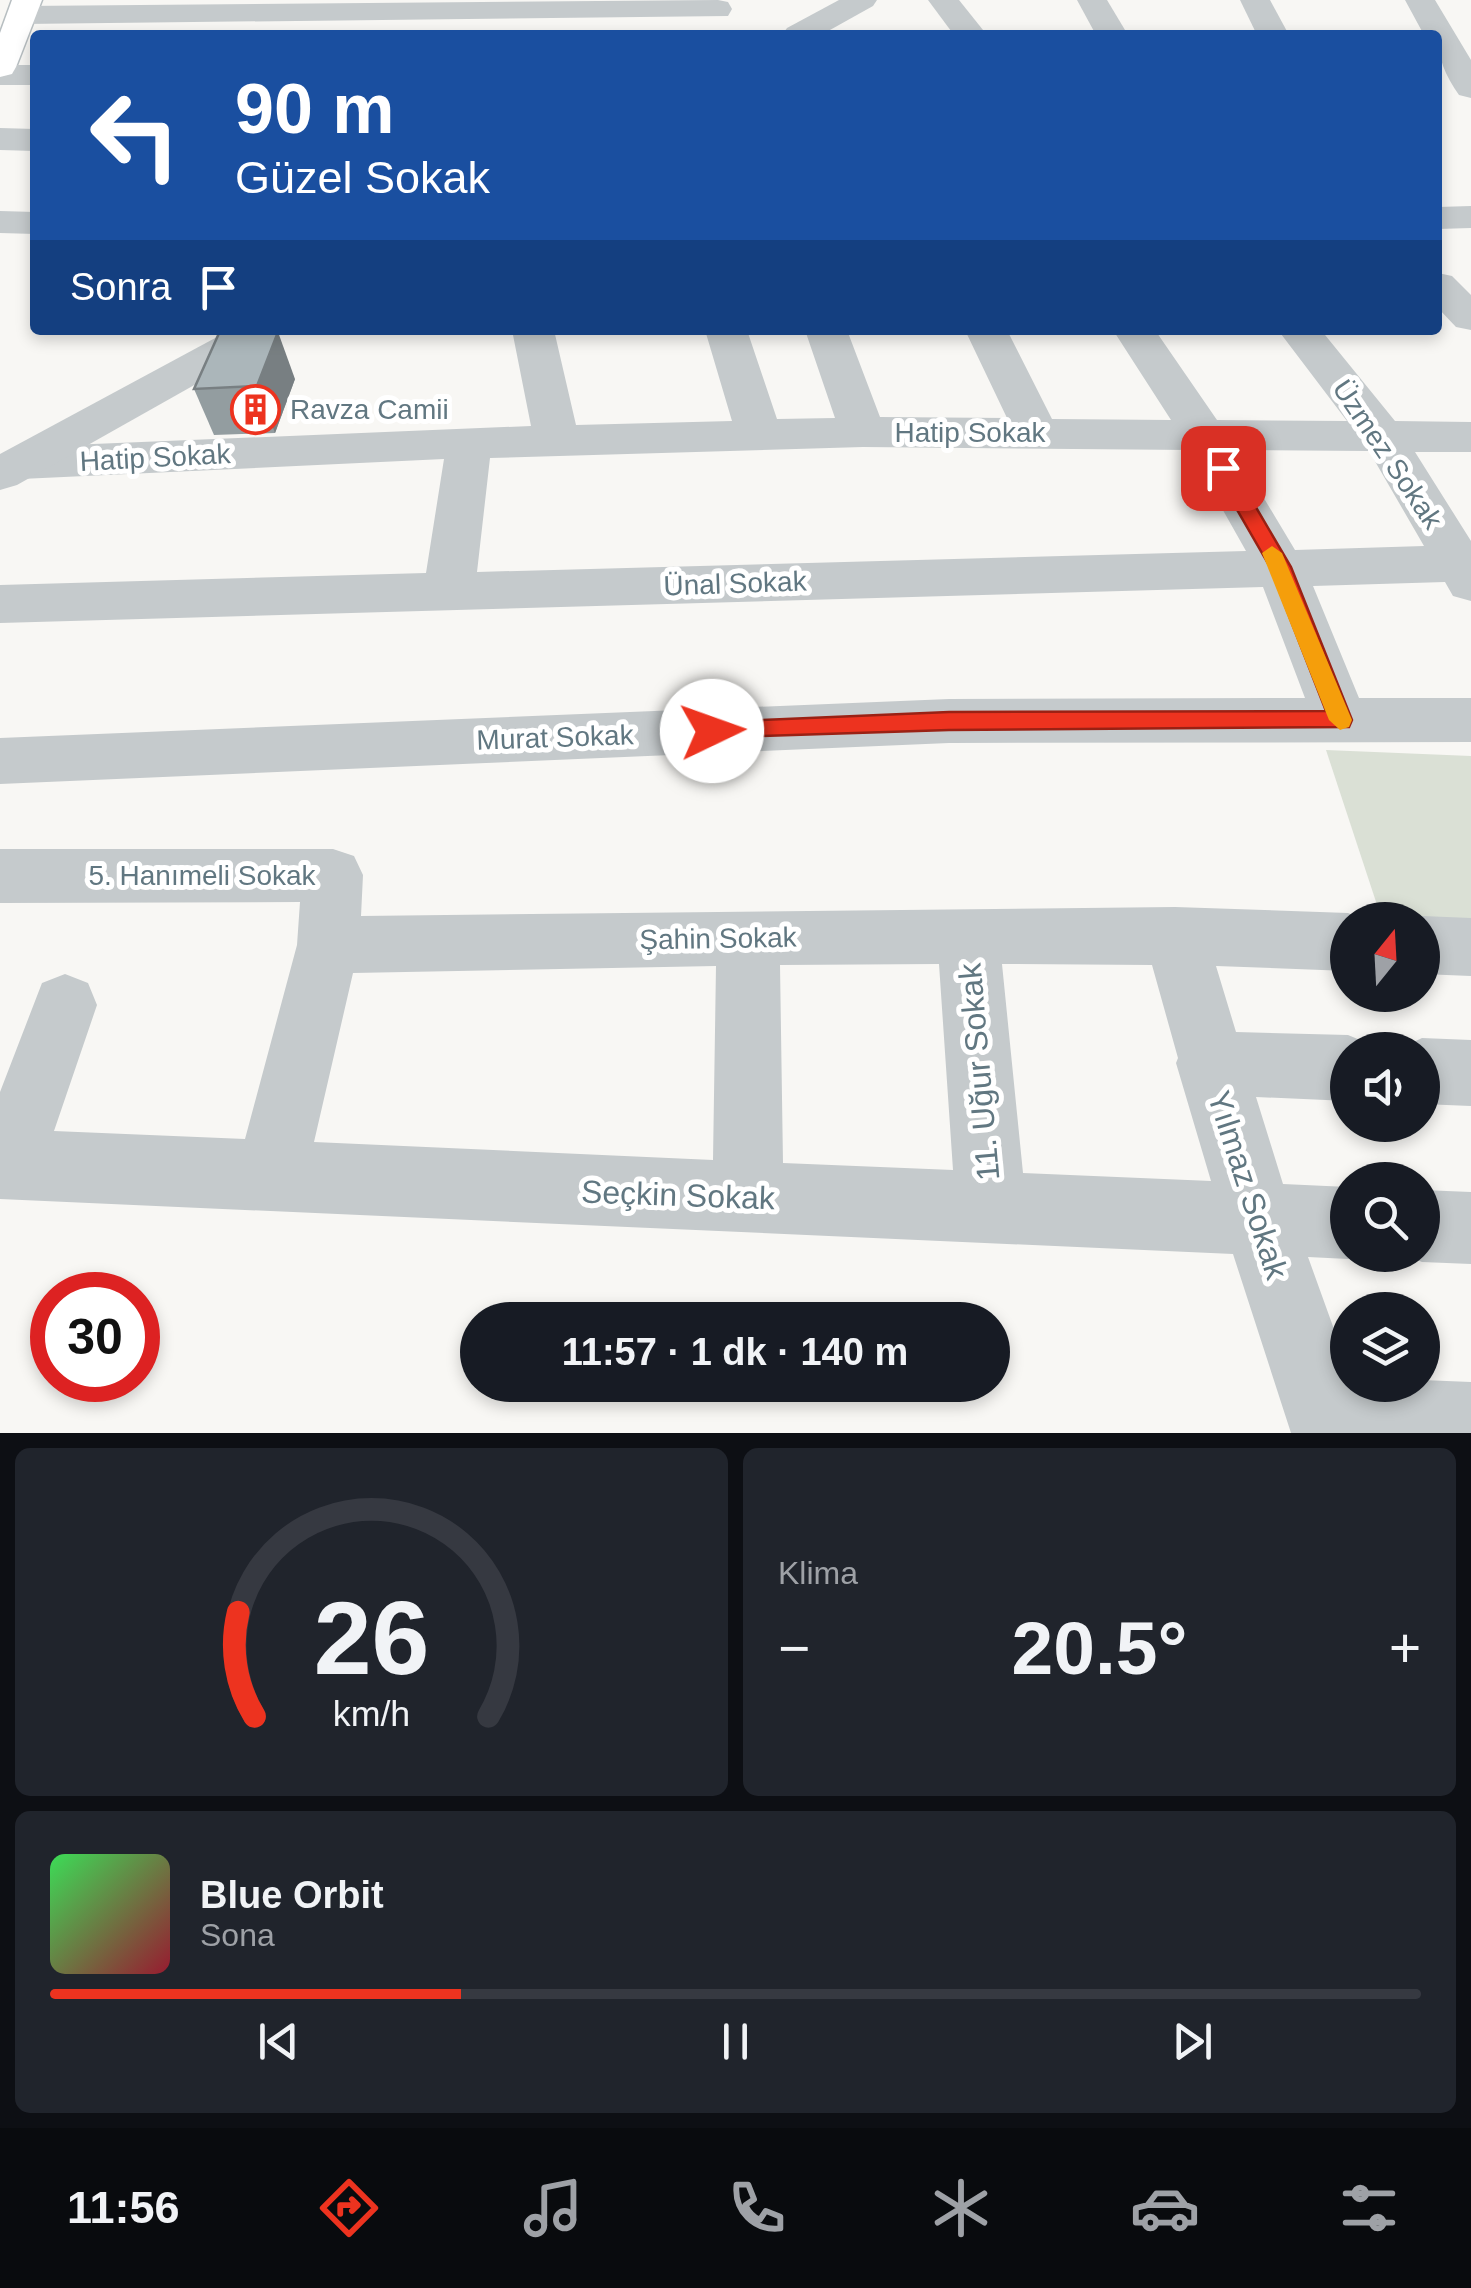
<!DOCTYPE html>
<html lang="tr">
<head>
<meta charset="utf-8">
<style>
	:root { --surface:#171b24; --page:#20242c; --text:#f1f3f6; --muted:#9ea1a6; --line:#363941; --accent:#ed331f }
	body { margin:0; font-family:Helvetica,sans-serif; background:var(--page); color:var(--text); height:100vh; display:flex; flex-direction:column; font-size:38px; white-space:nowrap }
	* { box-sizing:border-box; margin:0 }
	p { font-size:32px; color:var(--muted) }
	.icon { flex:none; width:55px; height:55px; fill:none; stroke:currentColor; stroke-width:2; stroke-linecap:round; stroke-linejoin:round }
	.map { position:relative; height:1433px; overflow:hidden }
	.side { display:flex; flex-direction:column; gap:15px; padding:15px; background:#0d0f14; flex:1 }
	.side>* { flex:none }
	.guide { position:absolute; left:30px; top:30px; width:1412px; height:305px; border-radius:10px; box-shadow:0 5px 15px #0003; background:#1a4fa0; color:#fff; overflow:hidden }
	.needle { width:65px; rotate:18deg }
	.controls { position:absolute; left:1330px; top:902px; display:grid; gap:20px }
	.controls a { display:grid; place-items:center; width:110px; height:110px; border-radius:50%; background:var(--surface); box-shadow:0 5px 15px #0003; font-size:50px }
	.speed { position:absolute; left:30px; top:1272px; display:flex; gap:20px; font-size:50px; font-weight:700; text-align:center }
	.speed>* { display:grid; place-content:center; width:130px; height:130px; border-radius:50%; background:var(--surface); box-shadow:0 5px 15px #0003; line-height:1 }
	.speed .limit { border:15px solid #d22; background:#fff; color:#111 }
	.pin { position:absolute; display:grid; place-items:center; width:85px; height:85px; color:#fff; margin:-42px; border-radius:20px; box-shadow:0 5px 15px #0006 }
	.me { position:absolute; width:110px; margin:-55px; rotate:87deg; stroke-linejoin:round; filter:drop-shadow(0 0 8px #0008) }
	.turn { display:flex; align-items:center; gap:35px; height:210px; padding:0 40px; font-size:45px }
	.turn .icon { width:130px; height:130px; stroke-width:2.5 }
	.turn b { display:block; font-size:70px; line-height:85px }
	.then { display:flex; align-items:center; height:95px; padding:0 40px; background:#0003; gap:20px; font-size:38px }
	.big { font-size:75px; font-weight:700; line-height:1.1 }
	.side .tile { flex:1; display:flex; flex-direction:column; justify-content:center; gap:15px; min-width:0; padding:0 35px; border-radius:15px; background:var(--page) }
	.side .dial { align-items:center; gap:0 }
	.dial svg { height:260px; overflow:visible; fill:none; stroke:var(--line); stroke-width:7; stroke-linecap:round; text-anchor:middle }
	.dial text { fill:var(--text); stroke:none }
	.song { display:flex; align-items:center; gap:30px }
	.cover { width:120px; height:120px; border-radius:15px; background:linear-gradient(135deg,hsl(130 70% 55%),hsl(350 70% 35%)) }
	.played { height:10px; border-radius:5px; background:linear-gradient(90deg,var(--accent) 30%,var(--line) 30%) }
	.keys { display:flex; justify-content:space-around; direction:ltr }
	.heat { display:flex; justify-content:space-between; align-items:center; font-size:55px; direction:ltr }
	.side .tiles { flex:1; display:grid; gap:15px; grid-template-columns:1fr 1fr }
	.tile:last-child { grid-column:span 2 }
	.trip { position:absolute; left:460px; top:1302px; width:550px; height:100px; border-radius:50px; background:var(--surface); box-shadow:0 5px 15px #0003; font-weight:700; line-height:100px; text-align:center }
	.tabs { display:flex; height:160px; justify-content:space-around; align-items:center; background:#090b0e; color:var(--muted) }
	.tabs .icon { width:70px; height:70px }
	.tabs .current { color:var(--accent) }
	.tabs b { font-size:45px; color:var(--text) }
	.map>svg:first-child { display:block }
	.green { fill:#dae0d5 }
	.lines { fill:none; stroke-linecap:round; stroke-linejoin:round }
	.secondary-casing { stroke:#b7bec1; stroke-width:3 }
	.minor { fill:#c5cacc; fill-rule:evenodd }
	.tertiary { fill:#c5cacc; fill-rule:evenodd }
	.secondary { fill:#fff; fill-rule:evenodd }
	.wall { fill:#939da0 }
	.shaded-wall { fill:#787f82 }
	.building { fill:#abb6ba; stroke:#787f82; stroke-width:2.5 }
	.route { fill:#ed331f; stroke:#9a2114; stroke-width:2.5 }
	.slow { fill:#f59e0b }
	.labels { text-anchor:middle; stroke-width:10; stroke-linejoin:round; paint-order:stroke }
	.poi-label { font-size:28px; fill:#617781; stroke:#fff; text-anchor:start }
	.street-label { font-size:28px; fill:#617781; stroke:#fff }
	.near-street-label { font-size:32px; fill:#617781; stroke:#fff }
</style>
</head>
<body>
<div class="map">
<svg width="1471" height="1433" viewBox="0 0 1471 1433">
	<rect width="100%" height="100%" fill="#f8f7f4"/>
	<polygon class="green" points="1326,750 1471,756 1471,926 1382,920"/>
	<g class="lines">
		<defs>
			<polygon id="secondary" points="12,0 42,0 16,67 12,74 0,77 0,33"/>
		</defs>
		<use href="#secondary" class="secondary-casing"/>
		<g class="minor">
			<polygon points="718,0 728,2 732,9 728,16 24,24 13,22 8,15 13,8 24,6"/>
			<polygon points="928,0 959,0 987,35 954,35"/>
			<polygon points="1077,0 1107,0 1128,35 1096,35"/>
			<polygon points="1240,0 1270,0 1289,35 1257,35"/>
			<path d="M1405,0h30l36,60v38l-12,-3c-14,-20 -21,-36 -21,-60h-14z"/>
			<rect x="0" y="65" width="35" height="20"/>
			<polygon points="0,128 35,129 35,151 0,150"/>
			<polygon points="0,211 35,212 35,234 0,233"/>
			<polygon points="1438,273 1452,276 1471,295 1471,330 1456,327 1438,308"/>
			<path d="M512,330h42l22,95 156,-4 -27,-91h42l30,89 58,-1 -30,-88h42l33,87 127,1 -42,-88h42l45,89 119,1 -58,-90h42l62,90 130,1 -69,-91h43l74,91 76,1v30h-56l56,89v60l-18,-5 -8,-14 -132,4 46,112h112v44l-522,1 -949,41v-46l949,-39 356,-1 -42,-111 -1263,36v-38l426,-12 18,-114 -423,20 -16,-5 -5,-15 5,-7 16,-5 510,-21zM863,447l326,3 57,101 -769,21 13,-114zM1235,450l134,1 55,95 -129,4z"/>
			<path d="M0,849h333l21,7 9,19 -2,41 814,-9 173,6 17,7h-17v51l-132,-5 20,66 112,3 24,10 2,5h-26v51l-92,-4 27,87 65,3v68h10l-10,4 -40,-2 40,111v17h74v-5l49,2v51h-180l-58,-179 -1233,-55v-107l42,-109 23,-9 23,9 9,22 -43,126 191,8 52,-194 3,-43 -300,1zM939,964l14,206 -170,-7 -3,-198zM1002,964l150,1 26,93 -2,5 35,118 -188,-8zM716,966l-3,194 -399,-18 39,-169z"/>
			<polygon points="1422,916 1471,918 1471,976 1422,974 1422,920 1412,920"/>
			<polygon points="1422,1038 1471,1040 1471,1106 1422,1104 1422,1050 1397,1050"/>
			<polygon points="1422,1190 1471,1192 1471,1264 1422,1262 1405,1255 1422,1255"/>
		</g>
		<g class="tertiary">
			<polygon points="839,0 877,0 873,6 821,35 782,35 787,28"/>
			<polygon points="1471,206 1471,228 1438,229 1438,207"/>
			<polygon points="230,330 282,330 276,339 17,485 0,490 0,454"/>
		</g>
		<use href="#secondary" class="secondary"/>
	</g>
	<polygon class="wall" points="295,379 275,433 214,435 194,389"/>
	<polygon class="shaded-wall" points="278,332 295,379 275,433 257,386"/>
	<polygon class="building" points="220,331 278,332 257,386 194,389"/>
	<polygon class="route" points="1223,461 1230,463 1291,567 1352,720 1349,727 949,730 704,738 701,731 712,722 949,712 1326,711 1270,567 1213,468"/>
	<polygon class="slow" points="1272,546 1282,553 1352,720 1349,727 1340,730 1329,720 1262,553"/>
	<defs>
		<symbol id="building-ring" viewBox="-11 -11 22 22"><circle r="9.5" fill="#fff" stroke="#ed331f" stroke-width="1.5"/><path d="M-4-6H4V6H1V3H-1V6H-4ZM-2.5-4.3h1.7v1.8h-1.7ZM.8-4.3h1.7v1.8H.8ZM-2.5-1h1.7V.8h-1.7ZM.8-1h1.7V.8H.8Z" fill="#ed331f"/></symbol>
	</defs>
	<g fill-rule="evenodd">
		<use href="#building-ring" x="228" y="382" width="55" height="55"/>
	</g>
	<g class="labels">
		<g class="poi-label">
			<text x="290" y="419">Ravza Camii</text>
		</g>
		<g class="street-label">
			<text x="970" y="442">Hatip Sokak</text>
			<text transform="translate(1388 454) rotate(56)" y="10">Üzmez Sokak</text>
			<text transform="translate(155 457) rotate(-3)" y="10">Hatip Sokak</text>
			<text transform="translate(735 583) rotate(-2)" y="10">Ünal Sokak</text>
			<text transform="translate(555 737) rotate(-2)" y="10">Murat Sokak</text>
			<text x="202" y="885">5. Hanımeli Sokak</text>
			<text transform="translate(718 938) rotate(-1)" y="10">Şahin Sokak</text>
		</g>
		<g class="near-street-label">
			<text transform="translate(979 1072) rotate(-95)" y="11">11. Uğur Sokak</text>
			<text transform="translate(1248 1185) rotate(72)" y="11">Yılmaz Sokak</text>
			<text transform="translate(678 1195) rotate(2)" y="11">Seçkin Sokak</text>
		</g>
	</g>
</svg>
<div class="controls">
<a><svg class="needle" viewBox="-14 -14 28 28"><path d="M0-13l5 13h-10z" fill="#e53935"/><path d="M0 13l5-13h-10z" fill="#9ea1a6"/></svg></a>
<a><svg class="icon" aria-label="sound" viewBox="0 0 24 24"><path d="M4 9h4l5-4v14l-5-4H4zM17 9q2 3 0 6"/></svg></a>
<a><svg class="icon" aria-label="search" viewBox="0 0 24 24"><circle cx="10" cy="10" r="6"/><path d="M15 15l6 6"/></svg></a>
<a><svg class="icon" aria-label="layers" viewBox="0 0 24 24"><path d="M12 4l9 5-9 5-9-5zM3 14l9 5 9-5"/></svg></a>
</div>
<div class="speed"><div class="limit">30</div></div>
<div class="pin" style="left:1223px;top:468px;background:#d93025"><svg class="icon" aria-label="arrive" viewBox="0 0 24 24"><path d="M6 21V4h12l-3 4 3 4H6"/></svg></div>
<svg class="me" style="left:712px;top:731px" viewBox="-20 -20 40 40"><circle r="19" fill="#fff"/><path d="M0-13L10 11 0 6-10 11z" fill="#ed331f"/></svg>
<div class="trip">11:57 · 1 dk · 140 m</div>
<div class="guide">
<div class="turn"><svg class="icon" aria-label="left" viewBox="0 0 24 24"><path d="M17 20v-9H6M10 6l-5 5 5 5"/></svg><div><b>90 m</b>Güzel Sokak</div></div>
<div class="then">Sonra<svg class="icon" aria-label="arrive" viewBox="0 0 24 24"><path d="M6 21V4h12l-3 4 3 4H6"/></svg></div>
</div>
</div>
<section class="side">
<div class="tiles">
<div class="tile dial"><svg viewBox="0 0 100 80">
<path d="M14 69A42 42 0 1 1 86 69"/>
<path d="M14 69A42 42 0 0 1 9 37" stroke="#ed331f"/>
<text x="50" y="56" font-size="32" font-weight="700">26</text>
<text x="50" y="72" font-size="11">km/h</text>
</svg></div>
<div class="tile"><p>Klima</p>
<div class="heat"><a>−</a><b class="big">20.5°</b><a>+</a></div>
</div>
<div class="tile">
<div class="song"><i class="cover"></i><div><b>Blue Orbit</b><p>Sona</p></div></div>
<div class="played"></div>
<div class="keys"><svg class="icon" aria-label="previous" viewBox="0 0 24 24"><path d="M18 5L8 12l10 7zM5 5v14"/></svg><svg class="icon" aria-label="pause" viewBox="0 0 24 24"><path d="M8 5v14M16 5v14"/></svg><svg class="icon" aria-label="next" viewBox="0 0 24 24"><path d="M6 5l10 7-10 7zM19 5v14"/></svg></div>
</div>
</div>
</section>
<nav class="tabs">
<b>11:56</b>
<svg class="icon current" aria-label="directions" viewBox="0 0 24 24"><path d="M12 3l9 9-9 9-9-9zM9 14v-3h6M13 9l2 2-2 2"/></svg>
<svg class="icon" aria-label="music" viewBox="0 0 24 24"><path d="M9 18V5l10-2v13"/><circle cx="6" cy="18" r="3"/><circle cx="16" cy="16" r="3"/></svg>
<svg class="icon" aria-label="phone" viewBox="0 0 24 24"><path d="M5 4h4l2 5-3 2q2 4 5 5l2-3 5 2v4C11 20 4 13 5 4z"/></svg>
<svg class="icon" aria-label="climate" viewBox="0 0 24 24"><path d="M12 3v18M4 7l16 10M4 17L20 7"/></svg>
<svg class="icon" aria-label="car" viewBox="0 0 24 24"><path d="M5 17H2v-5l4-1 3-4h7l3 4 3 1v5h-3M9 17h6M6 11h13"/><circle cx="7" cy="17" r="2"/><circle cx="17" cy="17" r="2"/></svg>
<svg class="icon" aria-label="filters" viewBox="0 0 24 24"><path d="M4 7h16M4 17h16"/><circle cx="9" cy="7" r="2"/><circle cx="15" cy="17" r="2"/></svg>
</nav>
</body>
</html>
